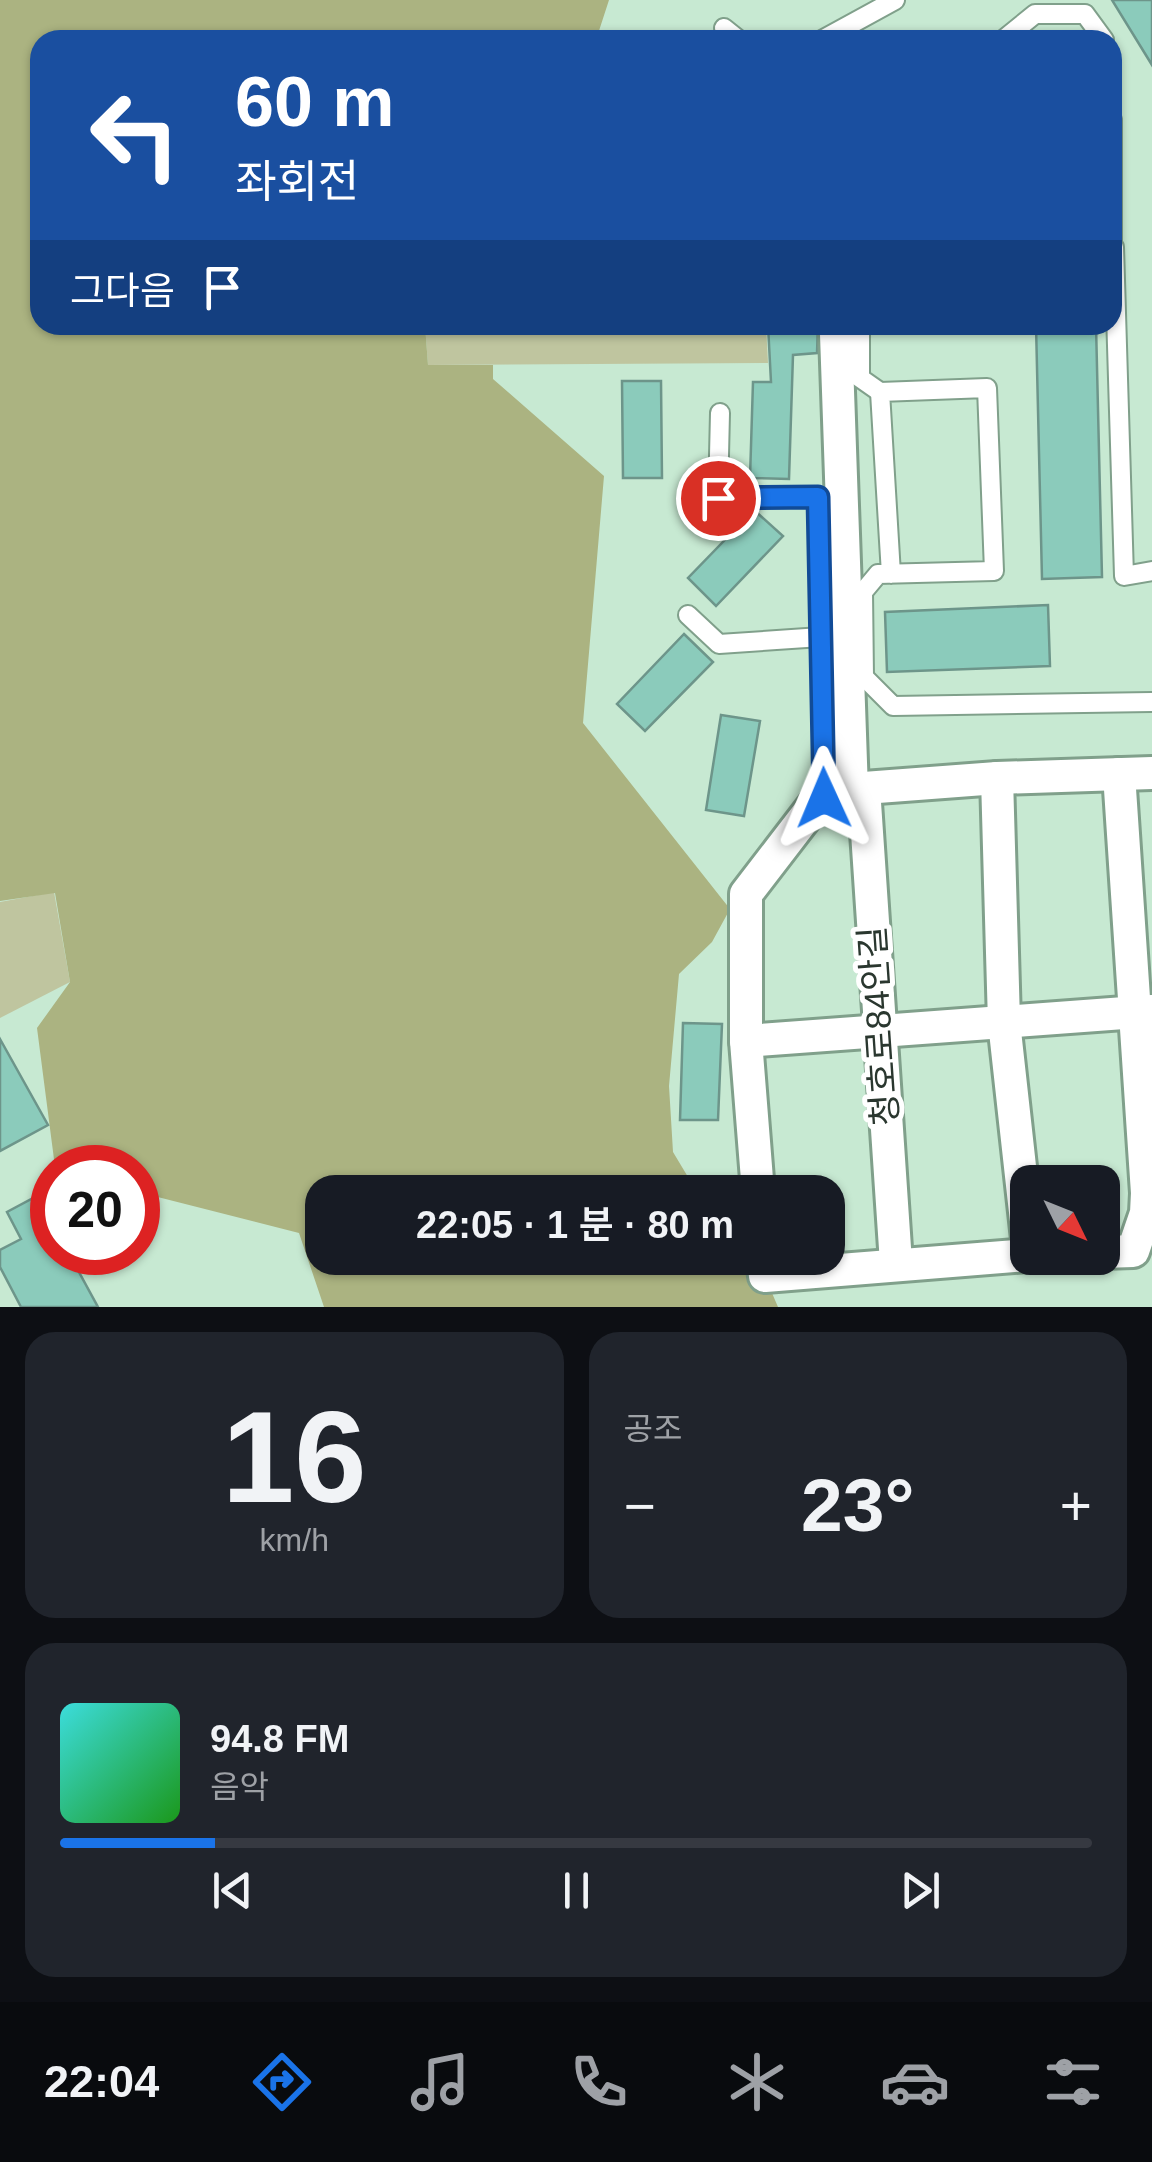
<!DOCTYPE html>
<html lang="ko">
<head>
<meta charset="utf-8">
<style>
	:root { --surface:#171b24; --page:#20242c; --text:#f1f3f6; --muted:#9ea1a6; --line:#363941; --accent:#1a73e8 }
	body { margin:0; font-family:Helvetica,"Noto Sans KR",sans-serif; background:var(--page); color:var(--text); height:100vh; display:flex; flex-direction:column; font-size:38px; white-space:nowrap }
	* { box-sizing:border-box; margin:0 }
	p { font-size:32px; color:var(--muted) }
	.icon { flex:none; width:55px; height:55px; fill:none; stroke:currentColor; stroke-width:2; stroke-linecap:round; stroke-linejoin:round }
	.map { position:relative; height:1307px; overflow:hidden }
	.side { display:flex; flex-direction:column; gap:25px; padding:25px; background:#0d0f14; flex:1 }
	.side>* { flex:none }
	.hud { position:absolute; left:30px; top:30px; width:1092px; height:305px; border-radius:30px; box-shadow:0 2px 8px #0004; background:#1a4fa0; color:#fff; overflow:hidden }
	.needle { width:65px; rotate:133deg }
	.controls { position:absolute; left:1010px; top:1165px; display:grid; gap:20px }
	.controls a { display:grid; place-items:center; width:110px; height:110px; border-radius:20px; background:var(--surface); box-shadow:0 2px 8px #0004; font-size:50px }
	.speed { position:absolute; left:30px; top:1145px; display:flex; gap:20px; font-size:50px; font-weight:700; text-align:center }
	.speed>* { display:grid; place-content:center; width:130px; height:130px; border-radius:50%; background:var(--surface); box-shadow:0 2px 8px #0004; line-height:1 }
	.speed .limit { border:15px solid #d22; background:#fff; color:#111 }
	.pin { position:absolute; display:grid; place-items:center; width:85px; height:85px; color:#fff; margin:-42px; border:5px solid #fff; border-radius:50%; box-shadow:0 2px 10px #0007 }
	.me { position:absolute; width:110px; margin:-55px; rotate:359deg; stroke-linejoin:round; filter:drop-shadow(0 0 8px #0008) }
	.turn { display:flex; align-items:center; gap:35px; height:210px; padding:0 40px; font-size:45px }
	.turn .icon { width:130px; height:130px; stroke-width:2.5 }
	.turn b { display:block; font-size:70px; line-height:85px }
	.then { display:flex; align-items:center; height:95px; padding:0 40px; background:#0003; gap:20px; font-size:38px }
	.big { font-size:75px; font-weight:600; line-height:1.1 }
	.side .card { flex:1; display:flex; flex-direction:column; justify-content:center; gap:15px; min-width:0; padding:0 35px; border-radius:30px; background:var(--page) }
	.side .dial { align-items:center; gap:0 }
	.dial b { font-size:130px; line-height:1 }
	.song { display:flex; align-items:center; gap:30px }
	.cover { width:120px; height:120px; border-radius:15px; background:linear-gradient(135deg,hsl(180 70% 55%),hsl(120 70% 35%)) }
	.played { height:10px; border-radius:5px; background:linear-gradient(90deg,var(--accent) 15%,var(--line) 15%) }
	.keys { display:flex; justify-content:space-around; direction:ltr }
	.heat { display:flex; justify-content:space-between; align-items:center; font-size:55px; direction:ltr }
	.side .tiles { flex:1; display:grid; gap:25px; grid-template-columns:1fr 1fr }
	.card:last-child { grid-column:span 2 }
	.trip { position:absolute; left:305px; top:1175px; width:540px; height:100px; border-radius:30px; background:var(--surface); box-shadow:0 2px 8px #0004; font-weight:600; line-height:100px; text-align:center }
	.tabs { display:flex; height:160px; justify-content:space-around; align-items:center; background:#090b0e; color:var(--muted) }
	.tabs .icon { width:70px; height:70px }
	.tabs .on { color:var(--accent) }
	.tabs b { font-size:45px; color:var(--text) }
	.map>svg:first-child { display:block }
	.green { fill:#bfc59f }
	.forest { fill:#abb381 }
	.building { fill:#8bcbbb; stroke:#6d958a; stroke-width:2.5 }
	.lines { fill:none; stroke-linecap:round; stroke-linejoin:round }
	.lane-casing { stroke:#80a08b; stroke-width:22 }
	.street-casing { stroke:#80a08b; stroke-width:38 }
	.lane { stroke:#fff; stroke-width:18 }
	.street { stroke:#fff; stroke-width:32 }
	.route-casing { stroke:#114b97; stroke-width:25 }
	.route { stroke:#1a73e8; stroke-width:18 }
	.labels { text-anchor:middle; stroke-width:10; stroke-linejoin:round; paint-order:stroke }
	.street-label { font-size:35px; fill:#2a372f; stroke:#fff }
</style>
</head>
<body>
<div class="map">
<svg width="1152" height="1307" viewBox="0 0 1152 1307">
	<rect width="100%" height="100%" fill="#c7e9d2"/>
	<g class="green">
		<polygon points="425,325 766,325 768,363 428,365"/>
		<polygon points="54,892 70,982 0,1018 0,902"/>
	</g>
	<polygon class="forest" points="0,0 609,0 596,40 40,40 40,325 425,325 428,365 493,365 493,379 604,476 583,723 730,909 712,942 679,974 669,1086 673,1152 697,1192 322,1192 322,1258 757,1258 778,1307 324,1307 299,1233 138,1192 138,1168 55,1167 37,1028 70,982 55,893 0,901"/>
	<g class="building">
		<polygon points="1112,0 1152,0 1152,65"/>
		<polygon points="768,325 818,325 817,353 793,355 789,479 750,478 753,382 771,382"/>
		<polygon points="1036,325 1096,325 1102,577 1042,579"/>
		<polygon points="622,381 661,381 662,478 623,478"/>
		<polygon points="754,510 783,536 716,606 688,578"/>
		<polygon points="1048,605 1050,666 887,672 885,612"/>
		<polygon points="684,634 713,662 645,731 617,704"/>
		<polygon points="721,715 760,721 744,816 706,810"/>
		<polygon points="683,1023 722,1024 718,1120 680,1120"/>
		<polygon points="0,1039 48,1125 0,1151"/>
		<polygon points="37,1196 52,1224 52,1252 68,1252 98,1307 21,1307 0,1267 0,1250 21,1239 7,1212"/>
	</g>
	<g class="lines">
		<defs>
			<g id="lane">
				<polyline points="724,28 739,40"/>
				<polyline points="822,40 895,0"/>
				<polyline points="1003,40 1035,14 1085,14 1104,40"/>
				<polyline points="1112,120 1112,247"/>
				<polyline points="1114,247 1124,576 1152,571"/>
				<polyline points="860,325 860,378 880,392"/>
				<polyline points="720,413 718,498 818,497 825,798"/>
				<polyline points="891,574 880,392 987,388 994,571 878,574 863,592 864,677 893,706 1152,702"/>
				<polyline points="688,615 719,644 821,637"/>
			</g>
			<g id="street">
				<polyline points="836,334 852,791"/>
				<polyline points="997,778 1004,1022 1028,1239"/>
				<polyline points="864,788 896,1263"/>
				<polyline points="746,1041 1152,1011"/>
				<polyline points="758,1192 746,1041 746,894 819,799 864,788 997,778 1152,773"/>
				<polyline points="1102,1252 1133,1251 1146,1213 1147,1193 1119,774"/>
				<polyline points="763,1258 765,1276 1028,1255"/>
			</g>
		</defs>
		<use href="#lane" class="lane-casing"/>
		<use href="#street" class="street-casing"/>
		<use href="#lane" class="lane"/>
		<use href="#street" class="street"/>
	</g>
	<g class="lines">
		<defs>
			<polyline id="route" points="718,498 818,497 824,798"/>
		</defs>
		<use href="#route" class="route-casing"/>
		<use href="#route" class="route"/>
	</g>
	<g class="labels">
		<g class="street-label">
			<text transform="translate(879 1026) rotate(-94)" y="12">청호로84안길</text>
		</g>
	</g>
</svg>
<div class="controls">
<a><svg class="needle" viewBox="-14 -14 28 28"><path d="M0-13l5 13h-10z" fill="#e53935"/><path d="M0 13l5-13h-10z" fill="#9ea1a6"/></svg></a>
</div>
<div class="speed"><div class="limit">20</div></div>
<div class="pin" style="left:718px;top:498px;background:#d93025"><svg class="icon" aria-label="arrive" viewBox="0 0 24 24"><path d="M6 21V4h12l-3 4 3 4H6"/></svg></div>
<svg class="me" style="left:824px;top:798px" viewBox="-20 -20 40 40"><path d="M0-17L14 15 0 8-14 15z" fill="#1a73e8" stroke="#fff" stroke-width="4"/></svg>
<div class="trip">22:05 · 1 분 · 80 m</div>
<div class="hud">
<div class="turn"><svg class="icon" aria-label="left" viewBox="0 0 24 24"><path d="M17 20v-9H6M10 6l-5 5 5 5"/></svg><div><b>60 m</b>좌회전</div></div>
<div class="then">그다음<svg class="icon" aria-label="arrive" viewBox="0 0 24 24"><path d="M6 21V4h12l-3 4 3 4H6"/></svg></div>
</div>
</div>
<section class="side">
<div class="tiles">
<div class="card dial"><b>16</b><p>km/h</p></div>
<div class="card"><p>공조</p>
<div class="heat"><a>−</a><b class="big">23°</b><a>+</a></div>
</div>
<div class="card">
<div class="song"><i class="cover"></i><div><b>94.8 FM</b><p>음악</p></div></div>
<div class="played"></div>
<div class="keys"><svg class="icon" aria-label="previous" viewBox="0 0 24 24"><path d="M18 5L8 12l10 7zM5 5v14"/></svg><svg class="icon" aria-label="pause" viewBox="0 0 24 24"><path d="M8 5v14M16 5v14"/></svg><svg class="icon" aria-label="next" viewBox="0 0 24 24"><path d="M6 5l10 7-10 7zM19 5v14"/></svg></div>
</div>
</div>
</section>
<nav class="tabs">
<b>22:04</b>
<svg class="icon on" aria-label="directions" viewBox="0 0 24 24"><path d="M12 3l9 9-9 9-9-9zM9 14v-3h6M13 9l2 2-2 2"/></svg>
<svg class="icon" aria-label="music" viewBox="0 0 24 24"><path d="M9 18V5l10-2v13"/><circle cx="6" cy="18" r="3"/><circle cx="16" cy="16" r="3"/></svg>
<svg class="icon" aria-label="phone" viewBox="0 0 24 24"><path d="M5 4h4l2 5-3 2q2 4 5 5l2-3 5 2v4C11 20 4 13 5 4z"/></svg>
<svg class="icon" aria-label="climate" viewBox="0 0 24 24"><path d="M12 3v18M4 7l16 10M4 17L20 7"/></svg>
<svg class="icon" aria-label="car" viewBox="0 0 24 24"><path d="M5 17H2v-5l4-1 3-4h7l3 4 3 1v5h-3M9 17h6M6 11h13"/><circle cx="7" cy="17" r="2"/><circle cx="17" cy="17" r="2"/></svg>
<svg class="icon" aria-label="filters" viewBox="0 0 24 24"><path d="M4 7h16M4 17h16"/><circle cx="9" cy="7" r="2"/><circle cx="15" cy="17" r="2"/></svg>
</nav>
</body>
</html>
